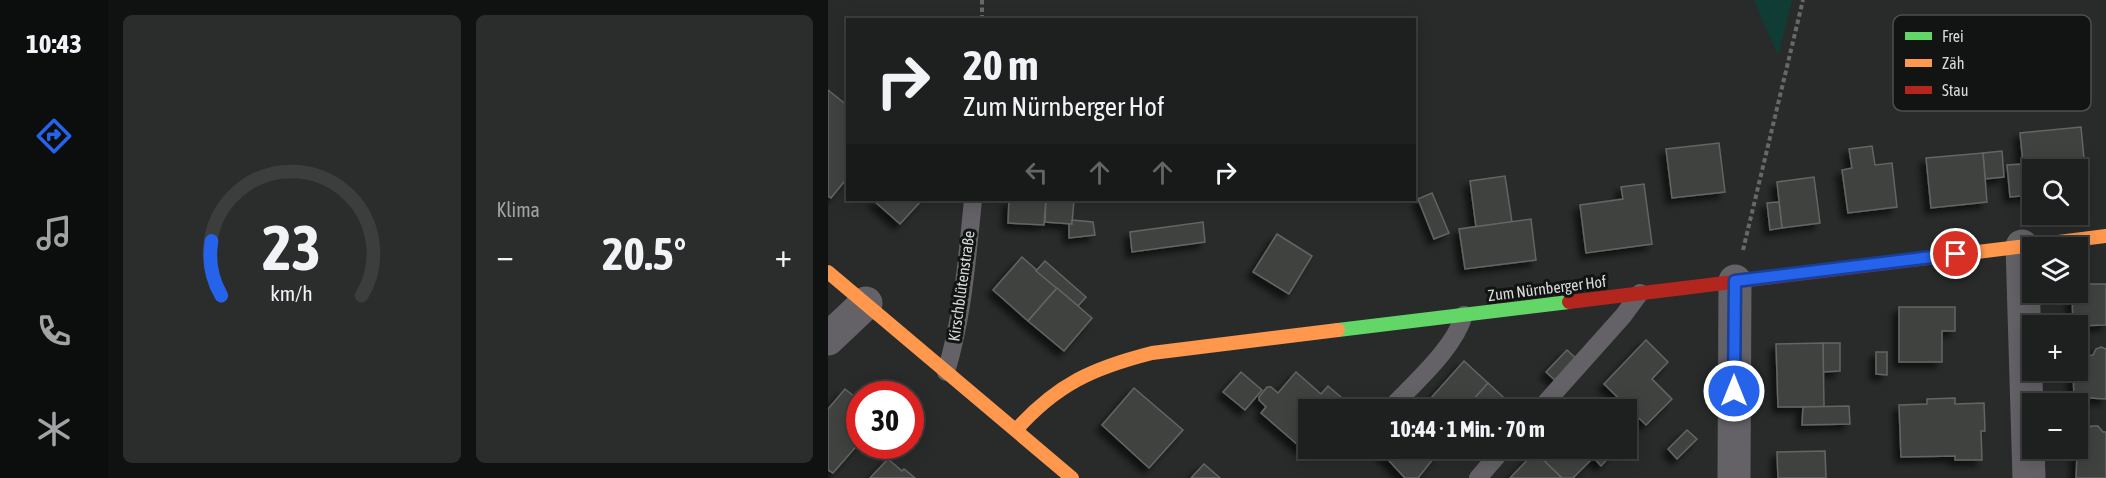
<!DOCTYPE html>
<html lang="de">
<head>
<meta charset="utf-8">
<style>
	:root { --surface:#1e2020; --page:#2b2d2d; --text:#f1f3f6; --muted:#a1a3a5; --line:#3c3e3e; --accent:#2563eb }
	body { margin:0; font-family:"Asap Condensed",sans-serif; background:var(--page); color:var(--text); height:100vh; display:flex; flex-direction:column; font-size:22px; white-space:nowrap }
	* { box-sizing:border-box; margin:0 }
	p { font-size:20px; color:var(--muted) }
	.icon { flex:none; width:33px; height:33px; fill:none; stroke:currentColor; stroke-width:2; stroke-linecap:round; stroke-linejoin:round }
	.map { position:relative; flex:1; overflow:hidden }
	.drawer { display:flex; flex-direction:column; gap:15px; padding:15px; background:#101212; width:720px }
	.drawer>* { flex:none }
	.banner { position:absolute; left:18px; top:18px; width:570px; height:183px; border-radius:0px; box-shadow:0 3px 15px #0003,0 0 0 2px var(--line); background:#1e2020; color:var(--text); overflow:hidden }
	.fabs { position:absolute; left:1194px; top:159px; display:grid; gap:12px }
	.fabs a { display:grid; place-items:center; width:66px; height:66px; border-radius:0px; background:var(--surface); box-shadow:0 3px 15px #0003,0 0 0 2px var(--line); font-size:30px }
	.speed { position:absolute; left:18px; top:381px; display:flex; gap:12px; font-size:30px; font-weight:700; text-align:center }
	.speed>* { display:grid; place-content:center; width:78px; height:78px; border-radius:50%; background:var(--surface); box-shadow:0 3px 15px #0003,0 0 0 2px var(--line); line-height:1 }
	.speed .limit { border:9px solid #d22; background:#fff; color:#111 }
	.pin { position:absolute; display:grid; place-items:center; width:51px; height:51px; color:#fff; margin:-26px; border:3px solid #fff; border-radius:50%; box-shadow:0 2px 6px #0007 }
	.me { position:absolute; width:66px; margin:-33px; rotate:0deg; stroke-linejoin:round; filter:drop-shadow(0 0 4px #0008) }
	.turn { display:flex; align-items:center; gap:21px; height:126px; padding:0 18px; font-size:27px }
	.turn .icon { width:78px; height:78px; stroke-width:2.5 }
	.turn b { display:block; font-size:42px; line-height:51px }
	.lanes { display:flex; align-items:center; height:57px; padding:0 18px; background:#0003; justify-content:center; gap:30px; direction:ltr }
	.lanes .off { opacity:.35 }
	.big { font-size:45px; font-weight:700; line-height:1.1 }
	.drawer .widget { flex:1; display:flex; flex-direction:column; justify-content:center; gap:9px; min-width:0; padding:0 21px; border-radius:9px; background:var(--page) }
	.drawer .dial { align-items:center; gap:0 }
	.dial svg { height:156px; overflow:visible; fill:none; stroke:var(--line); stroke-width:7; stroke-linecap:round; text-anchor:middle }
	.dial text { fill:var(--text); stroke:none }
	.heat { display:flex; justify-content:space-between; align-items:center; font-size:33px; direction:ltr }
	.drawer .tiles { flex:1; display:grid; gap:15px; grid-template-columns:repeat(2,1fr) }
	.trip { position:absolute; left:470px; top:399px; width:339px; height:60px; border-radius:0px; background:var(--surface); box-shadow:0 3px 15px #0003,0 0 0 2px var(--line); font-weight:700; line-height:60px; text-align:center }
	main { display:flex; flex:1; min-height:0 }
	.menu { display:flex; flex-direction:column; width:108px; justify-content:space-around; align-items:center; background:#0c0d0d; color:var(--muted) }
	.menu .icon { width:42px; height:42px }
	.menu .active { color:var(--accent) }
	.menu b { font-size:27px; color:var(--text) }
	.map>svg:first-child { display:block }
	.green { fill:#0f3d35 }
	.building { fill:#404241; stroke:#636565; stroke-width:1.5; filter:url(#shadow) }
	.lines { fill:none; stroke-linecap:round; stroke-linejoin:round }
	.path { stroke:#69676a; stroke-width:4; stroke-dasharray:4.5 3; stroke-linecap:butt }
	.lane { stroke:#646266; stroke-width:18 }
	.street { stroke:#646266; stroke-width:33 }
	.fast { stroke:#63d668; stroke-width:14 }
	.slow { stroke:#ff974d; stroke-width:14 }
	.jam { stroke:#b3261e; stroke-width:14 }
	.route-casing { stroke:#184099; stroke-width:15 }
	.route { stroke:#2563eb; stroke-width:10 }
	.labels { text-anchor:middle; stroke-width:6; stroke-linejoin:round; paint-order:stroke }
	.street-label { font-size:16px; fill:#d6dad9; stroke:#111413 }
	.key { fill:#111413; stroke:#4c4f4e; stroke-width:1.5 }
	.key-label { font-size:16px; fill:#d6dad9 }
</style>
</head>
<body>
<main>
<nav class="menu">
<b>10:43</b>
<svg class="icon active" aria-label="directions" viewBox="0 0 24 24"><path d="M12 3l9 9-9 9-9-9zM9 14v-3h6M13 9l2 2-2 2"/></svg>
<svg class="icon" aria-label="music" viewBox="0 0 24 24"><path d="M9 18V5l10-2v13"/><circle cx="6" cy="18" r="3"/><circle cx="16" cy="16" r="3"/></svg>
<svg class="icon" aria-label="phone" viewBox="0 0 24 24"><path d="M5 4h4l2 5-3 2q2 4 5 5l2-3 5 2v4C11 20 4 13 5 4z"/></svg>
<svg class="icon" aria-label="climate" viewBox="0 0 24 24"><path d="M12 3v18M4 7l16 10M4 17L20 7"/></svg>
</nav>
<section class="drawer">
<div class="tiles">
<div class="widget dial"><svg viewBox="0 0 100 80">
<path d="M14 69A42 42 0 1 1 86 69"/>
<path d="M14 69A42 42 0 0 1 9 41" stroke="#2563eb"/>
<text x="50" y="56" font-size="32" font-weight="700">23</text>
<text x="50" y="72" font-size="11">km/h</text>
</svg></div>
<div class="widget"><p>Klima</p>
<div class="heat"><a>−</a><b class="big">20.5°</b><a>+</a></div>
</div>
</div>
</section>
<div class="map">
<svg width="1278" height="478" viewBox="0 0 1278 478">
	<defs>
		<filter id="shadow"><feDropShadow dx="-5.5" dy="5.5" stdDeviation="3" flood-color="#0009"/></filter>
	</defs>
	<rect width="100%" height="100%" fill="#282b2a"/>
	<polygon class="green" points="926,0 964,0 950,56"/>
	<g class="building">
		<polygon points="0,90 20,106 20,177 3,198 0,196"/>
		<polygon points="1253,127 1259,190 1250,191 1250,170 1204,170 1204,195 1182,197 1179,165 1195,164 1192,133"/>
		<polygon points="891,143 897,192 844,198 838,149"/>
		<polygon points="1044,146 1047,165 1064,163 1069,207 1020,213 1014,170 1024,168 1021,149"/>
		<polygon points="1174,151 1176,177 1157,179 1155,153"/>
		<polygon points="1155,153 1159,202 1103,208 1098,158"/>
		<polygon points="677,176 684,222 648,227 642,181"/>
		<polygon points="986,177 992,223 954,228 949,182"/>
		<polygon points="816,184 824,244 758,253 752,205 795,199 793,187"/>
		<polygon points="604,193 621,233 606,239 590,199"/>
		<polygon points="45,200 94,200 72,224"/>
		<polygon points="181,200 218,200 216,225 180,223"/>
		<polygon points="218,200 246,200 244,224 217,222"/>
		<polygon points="951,202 954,228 942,230 939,203"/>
		<polygon points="703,219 708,260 637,269 631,229"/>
		<polygon points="244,220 265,222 267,235 241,238 241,224 244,224"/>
		<polygon points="375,222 377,242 304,252 302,232"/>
		<polygon points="449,234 484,256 461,294 425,272"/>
		<polygon points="194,257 229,288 200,321 165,290"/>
		<polygon points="217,261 258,297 250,306 208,271"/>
		<polygon points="1250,284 1278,284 1278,325 1245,326 1244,292 1250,292"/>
		<polygon points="229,288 264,318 236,351 200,321"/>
		<polygon points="1071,307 1127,307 1127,331 1114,331 1114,362 1071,362"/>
		<polygon points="818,340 840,362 824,379 844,399 818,425 776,384"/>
		<polygon points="995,343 1012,343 1012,371 995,372"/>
		<polygon points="995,343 996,407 950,407 948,344"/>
		<polygon points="1273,347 1278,349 1278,399 1246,397 1245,370 1250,370 1250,356 1265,355 1268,349"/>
		<polygon points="739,350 751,361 730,383 718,372"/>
		<polygon points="1048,352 1059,352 1059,375 1048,374"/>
		<polygon points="636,361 660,383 636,410 615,410 603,398"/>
		<polygon points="413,372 434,390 417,410 395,392"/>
		<polygon points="468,372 493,394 500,386 520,403 514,410 480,410 481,448 478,452 433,413 438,407 431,400 431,397 439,387 443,387 450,393"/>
		<polygon points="660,383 684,405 680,410 636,410"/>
		<polygon points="306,388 355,430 321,468 274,425"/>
		<polygon points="17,389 32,401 32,442 5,473 0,470 0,409"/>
		<polygon points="1127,398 1127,404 1156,403 1157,431 1153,431 1154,460 1127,460 1127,456 1073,457 1071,405 1099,404 1099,399"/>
		<polygon points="1021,406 1022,424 974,425 975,407"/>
		<polygon points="1263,426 1270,426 1275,432 1278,432 1278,478 1248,478 1250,432 1259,432"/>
		<polygon points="859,430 869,439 849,459 840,449"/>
		<polygon points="549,448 613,448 613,449 590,478 577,478"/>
		<polygon points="703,448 757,448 766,457 745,478 734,478"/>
		<polygon points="757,448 790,448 773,466"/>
		<polygon points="997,451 998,478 950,478 949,452"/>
		<polygon points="707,452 734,478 682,478"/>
		<polygon points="60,459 74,471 76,469 87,478 42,478"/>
		<polygon points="376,464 392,478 363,478"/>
	</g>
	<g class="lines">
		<g class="path">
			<polyline points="154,0 154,20"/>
			<polyline points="915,250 975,0"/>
		</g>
		<g class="lane">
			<path d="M118,372c17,-56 21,-114 27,-172"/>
			<path d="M561,410c25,-27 65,-61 75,-95"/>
			<polyline points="711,410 795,316 812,293"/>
			<polyline points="650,478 676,448"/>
		</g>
		<g class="street">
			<polyline points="1194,246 1201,478"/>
			<polyline points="0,339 38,303"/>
			<polyline points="906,478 907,281"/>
		</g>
		<polyline class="fast" points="510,330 741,302"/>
		<g class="slow">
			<polyline points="1117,256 1278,236"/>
			<polyline points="0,272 244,478"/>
			<path d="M188,430c41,-46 77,-62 136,-77l186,-23"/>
		</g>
		<polyline class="jam" points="741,302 1117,256"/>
	</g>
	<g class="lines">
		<defs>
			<polyline id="route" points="906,391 907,281 1128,254"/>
		</defs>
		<use href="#route" class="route-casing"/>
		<use href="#route" class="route"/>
	</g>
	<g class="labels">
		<g class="street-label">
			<text transform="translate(133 286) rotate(-82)" y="6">Kirschblütenstraße</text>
			<text transform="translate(719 288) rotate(-7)" y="6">Zum Nürnberger Hof</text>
		</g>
	</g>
	<rect x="1065" y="15" width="198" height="96" rx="9" class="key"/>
	<rect x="1077" y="32" width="27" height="8" fill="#63d668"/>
	<rect x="1077" y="59" width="27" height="8" fill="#ff974d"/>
	<rect x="1077" y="86" width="27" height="8" fill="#b3261e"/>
	<g class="key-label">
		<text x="1114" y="42">Frei</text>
		<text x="1114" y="69">Zäh</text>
		<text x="1114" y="96">Stau</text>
	</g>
</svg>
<div class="fabs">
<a><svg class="icon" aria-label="search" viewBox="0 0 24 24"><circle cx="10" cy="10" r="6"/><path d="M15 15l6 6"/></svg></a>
<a><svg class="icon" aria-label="layers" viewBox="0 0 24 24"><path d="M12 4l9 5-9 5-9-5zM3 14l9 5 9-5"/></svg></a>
<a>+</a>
<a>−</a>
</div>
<div class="speed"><div class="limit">30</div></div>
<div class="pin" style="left:1128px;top:254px;background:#d93025"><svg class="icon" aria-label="arrive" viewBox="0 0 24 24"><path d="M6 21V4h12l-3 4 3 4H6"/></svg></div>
<svg class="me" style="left:906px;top:391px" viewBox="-20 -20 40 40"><circle r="17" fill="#2563eb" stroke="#fff" stroke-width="3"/><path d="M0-11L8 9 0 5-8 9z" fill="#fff"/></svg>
<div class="trip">10:44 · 1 Min. · 70 m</div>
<div class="banner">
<div class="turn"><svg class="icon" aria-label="right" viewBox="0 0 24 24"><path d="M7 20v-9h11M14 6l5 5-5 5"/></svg><div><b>20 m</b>Zum Nürnberger Hof</div></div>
<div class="lanes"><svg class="icon off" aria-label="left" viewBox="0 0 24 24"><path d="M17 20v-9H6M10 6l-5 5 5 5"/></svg><svg class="icon off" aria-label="ahead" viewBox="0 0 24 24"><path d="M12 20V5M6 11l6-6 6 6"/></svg><svg class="icon off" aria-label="ahead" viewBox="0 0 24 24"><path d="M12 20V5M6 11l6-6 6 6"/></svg><svg class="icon" aria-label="right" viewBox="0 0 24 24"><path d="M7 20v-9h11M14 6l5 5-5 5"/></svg></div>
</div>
</div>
</main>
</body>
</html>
